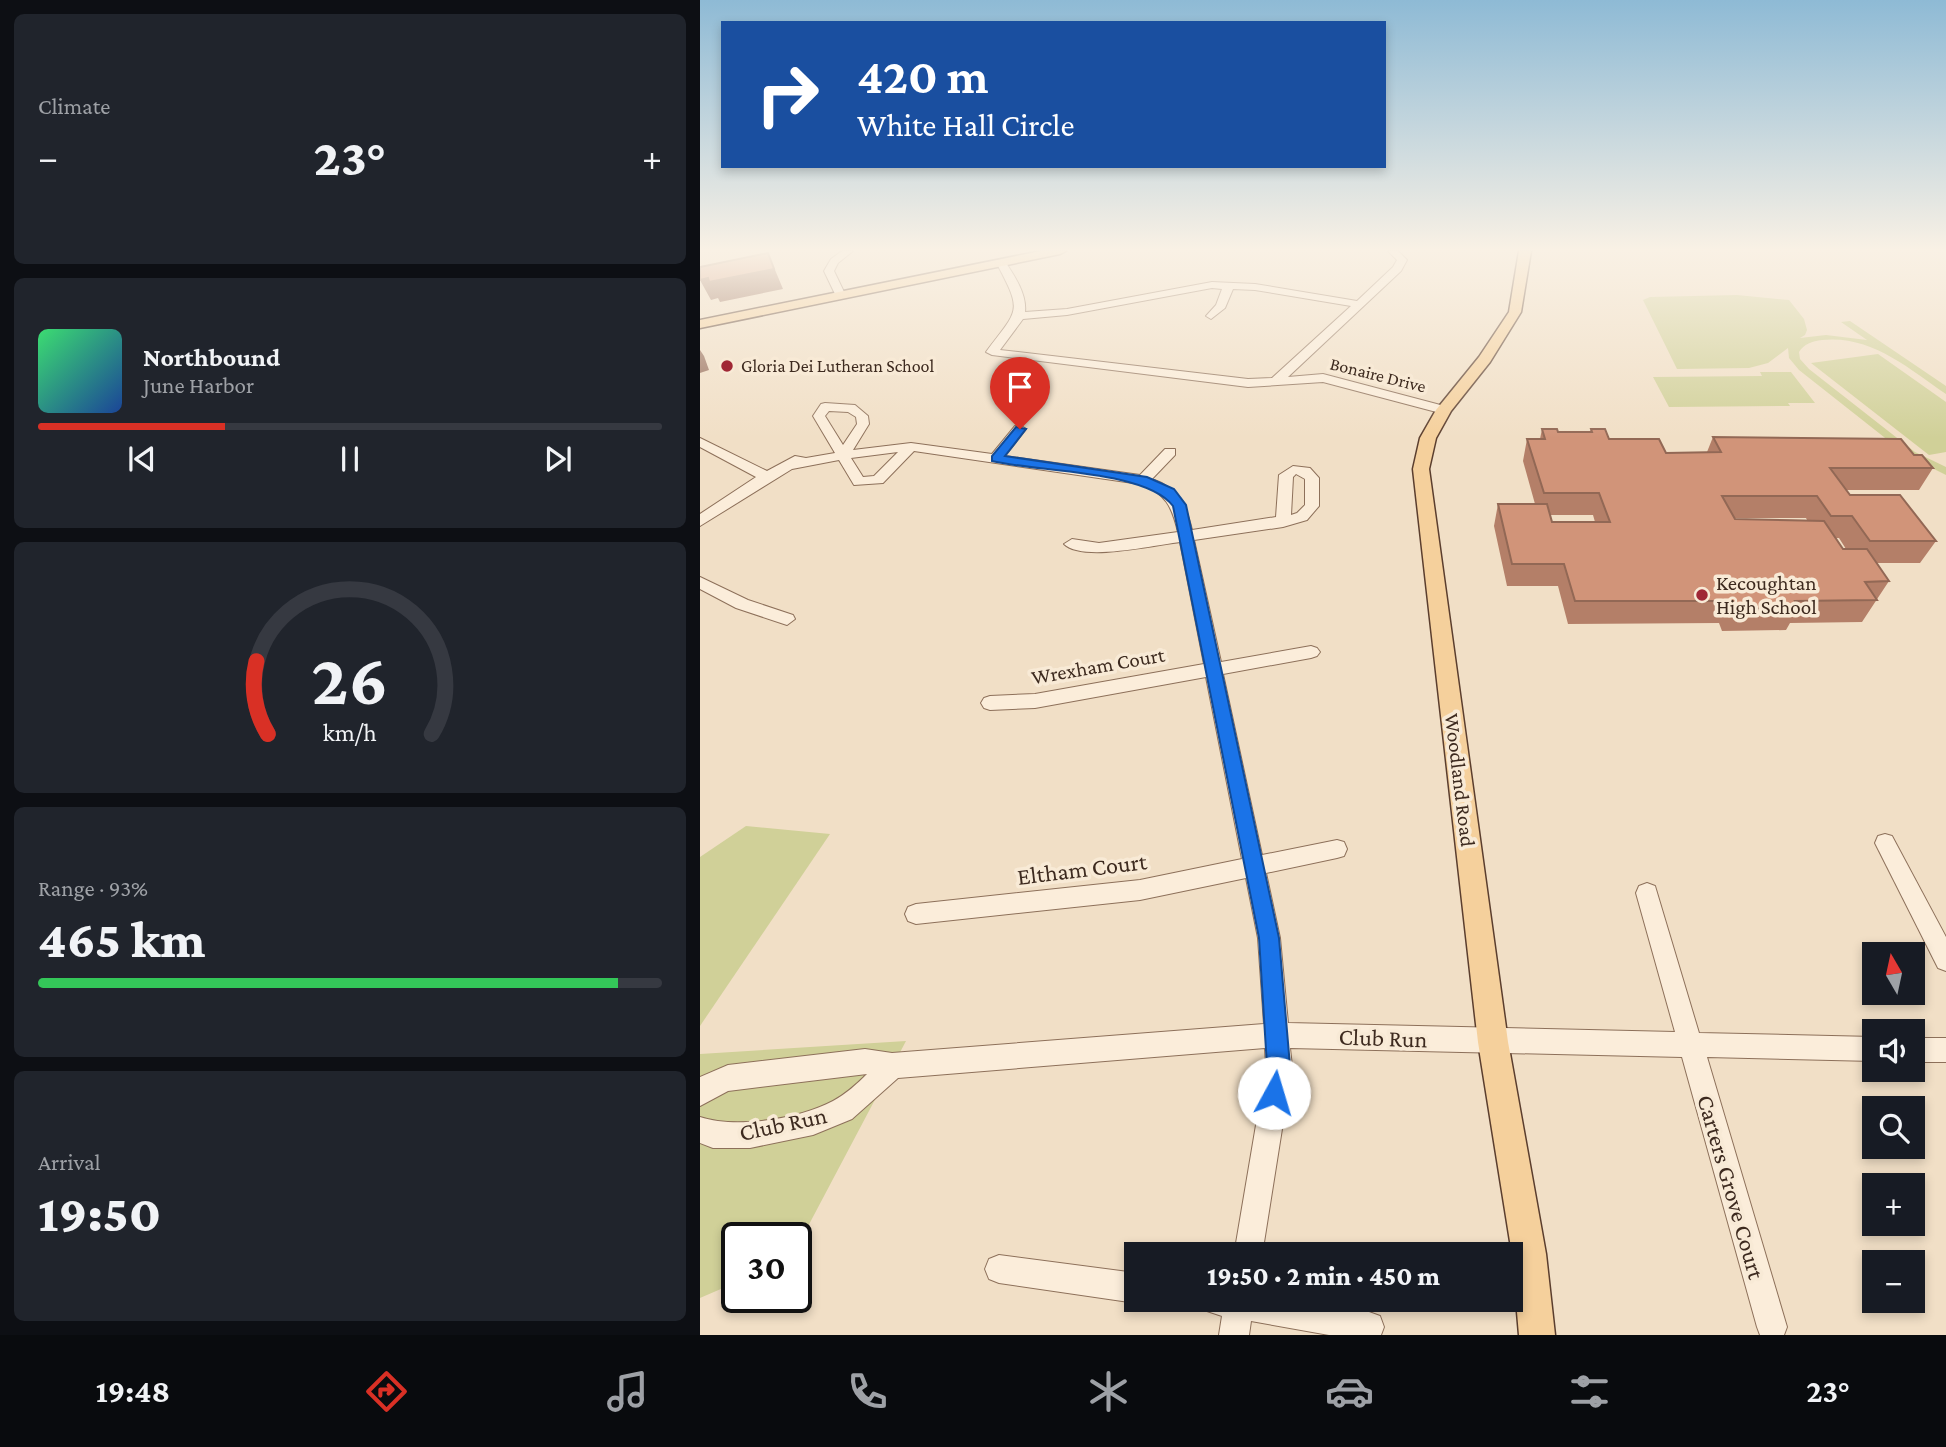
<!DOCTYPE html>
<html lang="en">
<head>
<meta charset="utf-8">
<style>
	:root { --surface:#171b24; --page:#20242c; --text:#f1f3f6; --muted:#9ea1a6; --line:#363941; --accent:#d93025 }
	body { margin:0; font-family:"Crimson Pro",serif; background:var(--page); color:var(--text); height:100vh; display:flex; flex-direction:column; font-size:26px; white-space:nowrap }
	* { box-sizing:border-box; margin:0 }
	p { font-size:23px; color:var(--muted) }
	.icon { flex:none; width:38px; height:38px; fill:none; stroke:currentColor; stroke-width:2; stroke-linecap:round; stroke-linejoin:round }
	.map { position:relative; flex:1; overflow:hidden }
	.side { display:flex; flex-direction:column; gap:14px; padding:14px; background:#0d0f14; width:700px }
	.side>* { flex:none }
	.guide { position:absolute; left:21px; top:21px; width:665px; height:147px; border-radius:0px; box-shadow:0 4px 10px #0003; background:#1a4fa0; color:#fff; overflow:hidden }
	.needle { width:46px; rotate:351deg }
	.fabs { position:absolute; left:1162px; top:942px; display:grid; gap:14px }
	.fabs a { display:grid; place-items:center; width:63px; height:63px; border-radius:0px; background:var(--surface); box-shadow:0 4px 10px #0003; font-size:35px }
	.speed { position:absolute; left:21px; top:1222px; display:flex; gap:14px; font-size:35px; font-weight:700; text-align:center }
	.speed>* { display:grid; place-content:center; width:91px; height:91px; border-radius:50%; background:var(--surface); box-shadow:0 4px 10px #0003; line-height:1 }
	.speed .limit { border:4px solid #111; border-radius:10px; background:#fff; color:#111 }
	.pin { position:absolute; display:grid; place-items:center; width:60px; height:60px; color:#fff; margin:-72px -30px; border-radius:50% 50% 50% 0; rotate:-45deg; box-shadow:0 0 7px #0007 }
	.pin .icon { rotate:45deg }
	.me { position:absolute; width:77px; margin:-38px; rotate:6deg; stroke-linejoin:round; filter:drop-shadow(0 0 5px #0008) }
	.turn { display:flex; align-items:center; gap:24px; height:147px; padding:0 21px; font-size:32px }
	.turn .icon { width:91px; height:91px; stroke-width:2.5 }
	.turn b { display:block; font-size:49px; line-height:60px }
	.big { font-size:52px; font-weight:800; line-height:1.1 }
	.side .widget { flex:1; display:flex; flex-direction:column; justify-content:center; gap:10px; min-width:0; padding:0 24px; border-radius:10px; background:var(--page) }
	.side .dial { align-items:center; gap:0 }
	.dial svg { height:182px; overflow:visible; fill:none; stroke:var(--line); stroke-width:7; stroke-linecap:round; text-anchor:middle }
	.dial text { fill:var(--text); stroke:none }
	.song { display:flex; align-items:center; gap:21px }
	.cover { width:84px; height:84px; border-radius:10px; background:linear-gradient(135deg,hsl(140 70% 55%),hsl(220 70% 35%)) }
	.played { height:7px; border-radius:4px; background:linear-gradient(90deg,var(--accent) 30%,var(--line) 30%) }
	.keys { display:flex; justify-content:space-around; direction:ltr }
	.heat { display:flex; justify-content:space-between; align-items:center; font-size:38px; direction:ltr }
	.charge { height:10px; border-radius:5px; background:linear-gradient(90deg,#34c759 93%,var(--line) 0) }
	.trip { position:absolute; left:424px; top:1242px; width:399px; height:70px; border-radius:0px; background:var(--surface); box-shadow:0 4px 10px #0003; font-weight:800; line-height:70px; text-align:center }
	.menu { display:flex; height:112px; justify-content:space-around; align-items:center; background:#090b0e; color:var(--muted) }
	.menu .icon { width:49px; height:49px }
	.menu .selected { color:var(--accent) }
	.menu b { font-size:32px; color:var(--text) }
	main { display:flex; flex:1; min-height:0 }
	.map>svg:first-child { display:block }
	.green { fill:#d0d098 }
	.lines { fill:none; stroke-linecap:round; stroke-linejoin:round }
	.minor-casing { stroke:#8d705a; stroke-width:2 }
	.major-casing { stroke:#5b3e2e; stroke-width:3 }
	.minor { fill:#fbedda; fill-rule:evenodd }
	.major { fill:#f5d09c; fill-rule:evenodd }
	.wall { fill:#b47f68; fill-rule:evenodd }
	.shaded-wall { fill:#926855 }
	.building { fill:#d19479; stroke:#926855; stroke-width:2 }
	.route { fill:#1a73e8; stroke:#114b97; stroke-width:2 }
	.poi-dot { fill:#a02735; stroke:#f8ead6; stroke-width:2.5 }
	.labels { text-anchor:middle; stroke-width:7; stroke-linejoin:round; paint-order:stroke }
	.far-poi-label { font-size:18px; fill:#3d2a1f; stroke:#f8ead6; text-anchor:start }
	.far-street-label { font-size:18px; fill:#3d2a1f; stroke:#f8ead6 }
	.poi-label { font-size:21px; fill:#3d2a1f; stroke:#f8ead6; text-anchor:start }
	.street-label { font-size:21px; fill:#3d2a1f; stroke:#f8ead6 }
	.near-street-label { font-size:24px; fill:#3d2a1f; stroke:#f8ead6 }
</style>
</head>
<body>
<main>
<section class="side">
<div class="widget"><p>Climate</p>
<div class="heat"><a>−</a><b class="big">23°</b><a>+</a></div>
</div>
<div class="widget">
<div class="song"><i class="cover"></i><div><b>Northbound</b><p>June Harbor</p></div></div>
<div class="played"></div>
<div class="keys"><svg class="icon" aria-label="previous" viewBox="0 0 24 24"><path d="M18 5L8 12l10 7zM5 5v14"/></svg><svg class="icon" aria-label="pause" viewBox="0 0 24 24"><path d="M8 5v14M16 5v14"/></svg><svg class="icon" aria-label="next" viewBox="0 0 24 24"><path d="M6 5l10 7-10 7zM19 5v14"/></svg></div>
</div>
<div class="widget dial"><svg viewBox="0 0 100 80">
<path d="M14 69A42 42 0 1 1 86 69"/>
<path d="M14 69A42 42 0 0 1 9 37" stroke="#d93025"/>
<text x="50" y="56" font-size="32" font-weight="700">26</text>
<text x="50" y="72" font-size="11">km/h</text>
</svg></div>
<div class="widget"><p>Range · 93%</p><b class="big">465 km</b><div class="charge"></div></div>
<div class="widget"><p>Arrival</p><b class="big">19:50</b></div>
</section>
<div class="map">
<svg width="1246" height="1335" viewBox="0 0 1246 1335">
	<rect width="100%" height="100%" fill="#f1dfc6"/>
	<g class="green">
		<path d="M1037,295l52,5 15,19 3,11 -2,5 -5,3 26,-3 41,5 -26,-18 9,-1 96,65v8c-38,-26 -75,-59 -124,-54 -10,1 -18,4 -23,12l1,7 9,10 106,83 31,15v8l-38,-19 -109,-86 -10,-12 -1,-10 -20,15 -19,5 -72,1 -34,-69 7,-3z"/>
		<polygon points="1178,354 1246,402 1246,452 1229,455 1111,363"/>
		<polygon points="1060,372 1091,372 1115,403 1088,403 1090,406 969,407 953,377 1062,376"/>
		<polygon points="46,826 130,834 0,1026 0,857"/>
		<polygon points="206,1041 96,1249 96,1237 37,1237 37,1282 0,1298 0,1054"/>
	</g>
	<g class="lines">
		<defs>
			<g id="minor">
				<polygon points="142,251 153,251 138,263 134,271 145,294 140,297 135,294 124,271 131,259"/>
				<path d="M688,251h10l9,9 -6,11 -113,106 35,-3 125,33v6l-4,1 -121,-32 -75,5 -256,-32 -6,-3c33,-44 37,-39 10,-90l2,-2h6c10,15 23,34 21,52l42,-3 145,-27 43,2 102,17 36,-34 4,-7zM512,288l10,1 -6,16 -10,11 5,3 14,-11 8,-19 22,1 96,16 -79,72 -24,1 -248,-29 23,-31 44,-4z"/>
				<path d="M125,403l30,2 13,11 1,8 -16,26 58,-7 81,11 23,-28 5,-1 6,4 -21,27 135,19 25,-26h10v6l-23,24c26,9 34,26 40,51l84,-13 3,-42 14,-9 17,2 9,10v28l-12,14 -24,7 -89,13 27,122 90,-16 6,2 3,4 -3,4 -6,2 -88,16 39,181 75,-15 7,2 3,7 -3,7 -7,2 -71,15 14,65 8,85 387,9 -39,-139 3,-7 8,-3 8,3 44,147 175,4v24l-167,-4 80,270 -3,8h-24l-3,-8 -75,-270 -392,-9 2,18 -30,189h-28l32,-189 -1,-18 -367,30 -46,41 -39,16 -63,13h-37l-13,-5v-26c36,12 99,2 133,-16 13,-7 24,-17 34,-27l-139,17 -28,15v-29l28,-12 137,-16 27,4 372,-29 -6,-86 -12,-60 -106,22 -224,24 -8,-3 -3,-7 3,-7 8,-3 224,-24 102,-21 -36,-182 -171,31 -45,2 -6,-2 -3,-5 3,-5 6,-2 45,-2 169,-30 -24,-122c-25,3 -98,20 -116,2l8,-5 27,4 79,-11c-6,-25 -12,-39 -38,-48l-226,-33 -31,32 -29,2 -15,-25 -47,9 -92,57v-12l56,-37 -56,-30v-9l67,33 28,-15 11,2 29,-5 -22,-37 8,-12zM129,411l19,1 8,5 1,7 -14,21 -18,-29zM198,452l-24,24 -11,1 -12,-19zM596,474l9,5v26l-8,8 -6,2 2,-38z"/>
				<polygon points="0,577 48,600 93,615 95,619 87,625 36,608 0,589"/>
				<polygon points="1185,834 1192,836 1246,937 1246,971 1238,968 1175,843 1178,836"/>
				<rect x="1213" y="1038" width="33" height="24"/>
				<polygon points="299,1255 436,1273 436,1300 442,1300 436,1303 299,1283 289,1279 285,1269 289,1259"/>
				<polygon points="499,1300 601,1300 669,1312 680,1316 684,1327 681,1335 629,1335 551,1321 549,1335 519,1335 522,1316 504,1310"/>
			</g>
			<g id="major">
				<polygon points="341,251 366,251 360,254 0,328 0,320"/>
				<polygon points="819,251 831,251 821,312 790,362 751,411 736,438 729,469 808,1042 846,1254 855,1335 819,1335 812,1254 778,1042 713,469 720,438 736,410 779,357 809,312"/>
			</g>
		</defs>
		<use href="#minor" class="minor-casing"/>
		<use href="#major" class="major-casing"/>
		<use href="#minor" class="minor"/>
		<use href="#major" class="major"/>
	</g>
	<path class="wall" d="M842,429l16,3h32l1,-3 18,10 57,14 41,-1 6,-15 201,18 19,13 -14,22h-73l4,5 86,46 -16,22h-43l12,18 -27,41 -72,1 -4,7 -64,1 -3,-8 -151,1 -10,-38h-51l-13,-60 4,-22h37l-12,-43 4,-22h13zM850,515h43l2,7h-43zM1034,518h72l1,2 -72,-1zM1136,538h3l7,11h-3z"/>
	<g class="shaded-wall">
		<polygon points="68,253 83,289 20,302 18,298 11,300 0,280"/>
		<polygon points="0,350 4,356 9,370 0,373"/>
	</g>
	<g class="building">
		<polygon points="68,253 74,269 9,282 8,278 0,280 0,267"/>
		<polygon points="842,429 857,429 858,432 892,432 891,429 905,429 909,439 959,439 966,453 1021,452 1013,437 1201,439 1214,455 1222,455 1233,468 1130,468 1150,495 1200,495 1236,541 1170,541 1152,516 1131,516 1117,496 1022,496 1035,519 1124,521 1143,549 1167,549 1189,581 1165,582 1177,600 1095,601 1099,608 1033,609 1030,601 875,601 864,564 812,564 798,504 847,504 852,522 910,522 899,493 844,493 827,439 845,439"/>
	</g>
	<linearGradient id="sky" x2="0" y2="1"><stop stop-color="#8ebad5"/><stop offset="0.57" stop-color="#f9f1e5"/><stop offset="1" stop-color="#f9f1e5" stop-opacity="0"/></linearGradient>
	<rect width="1246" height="438" fill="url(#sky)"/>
	<path class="route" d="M316,427l10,2 -21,27 142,21 27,12 12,16 93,433 11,128 -7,35 -9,4 -8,-4 -3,-8 4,-27 -8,-128 -86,-432c-27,-36 -136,-34 -181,-45v-5z"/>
	<g class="poi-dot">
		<circle cx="27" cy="366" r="7"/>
		<circle cx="1002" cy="595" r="7"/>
	</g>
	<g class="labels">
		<g class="far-poi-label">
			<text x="41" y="372">Gloria Dei Lutheran School</text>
		</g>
		<g class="far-street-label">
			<text transform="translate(678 375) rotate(14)" y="6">Bonaire Drive</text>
		</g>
		<g class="poi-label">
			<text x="1016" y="590">Kecoughtan<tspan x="1016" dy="24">High School</tspan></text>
		</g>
		<g class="street-label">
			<text transform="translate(398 666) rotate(-10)" y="7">Wrexham Court</text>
			<text transform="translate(760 780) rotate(83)" y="7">Woodland Road</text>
		</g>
		<g class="near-street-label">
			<text transform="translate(382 869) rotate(-7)" y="8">Eltham Court</text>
			<text transform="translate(683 1038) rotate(2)" y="8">Club Run</text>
			<text transform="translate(83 1124) rotate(-12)" y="8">Club Run</text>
			<text transform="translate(1031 1187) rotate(74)" y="8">Carters Grove Court</text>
		</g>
	</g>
</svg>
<div class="fabs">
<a><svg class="needle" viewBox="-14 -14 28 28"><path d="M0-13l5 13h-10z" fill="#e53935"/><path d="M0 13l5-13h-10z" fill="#9ea1a6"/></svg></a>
<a><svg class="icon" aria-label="sound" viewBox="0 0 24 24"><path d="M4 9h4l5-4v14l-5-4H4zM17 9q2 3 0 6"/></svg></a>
<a><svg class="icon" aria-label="search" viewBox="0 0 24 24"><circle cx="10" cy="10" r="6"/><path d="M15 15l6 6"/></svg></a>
<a>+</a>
<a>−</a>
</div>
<div class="speed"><div class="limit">30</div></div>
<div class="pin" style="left:320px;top:429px;background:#d93025"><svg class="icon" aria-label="arrive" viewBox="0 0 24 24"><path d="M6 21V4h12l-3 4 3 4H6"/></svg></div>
<svg class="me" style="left:574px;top:1093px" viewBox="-20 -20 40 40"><circle r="19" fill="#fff"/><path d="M0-13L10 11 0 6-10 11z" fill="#1a73e8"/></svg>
<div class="trip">19:50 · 2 min · 450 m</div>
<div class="guide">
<div class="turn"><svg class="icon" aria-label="right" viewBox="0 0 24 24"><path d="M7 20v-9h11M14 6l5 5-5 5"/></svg><div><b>420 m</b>White Hall Circle</div></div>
</div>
</div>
</main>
<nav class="menu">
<b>19:48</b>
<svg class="icon selected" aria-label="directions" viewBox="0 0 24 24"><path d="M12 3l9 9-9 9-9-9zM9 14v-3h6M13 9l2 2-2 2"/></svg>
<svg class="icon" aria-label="music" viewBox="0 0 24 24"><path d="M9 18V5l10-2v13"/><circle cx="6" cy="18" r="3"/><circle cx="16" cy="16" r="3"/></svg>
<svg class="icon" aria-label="phone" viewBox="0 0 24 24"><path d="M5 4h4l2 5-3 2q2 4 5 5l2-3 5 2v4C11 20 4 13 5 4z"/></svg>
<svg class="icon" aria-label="climate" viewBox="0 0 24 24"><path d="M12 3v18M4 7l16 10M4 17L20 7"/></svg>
<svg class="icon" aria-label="car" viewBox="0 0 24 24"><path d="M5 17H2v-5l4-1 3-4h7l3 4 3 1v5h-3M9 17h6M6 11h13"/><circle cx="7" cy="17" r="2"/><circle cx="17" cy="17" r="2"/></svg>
<svg class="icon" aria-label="filters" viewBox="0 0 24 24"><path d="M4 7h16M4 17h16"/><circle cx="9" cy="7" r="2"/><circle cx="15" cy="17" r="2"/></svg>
<b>23°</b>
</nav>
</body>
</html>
